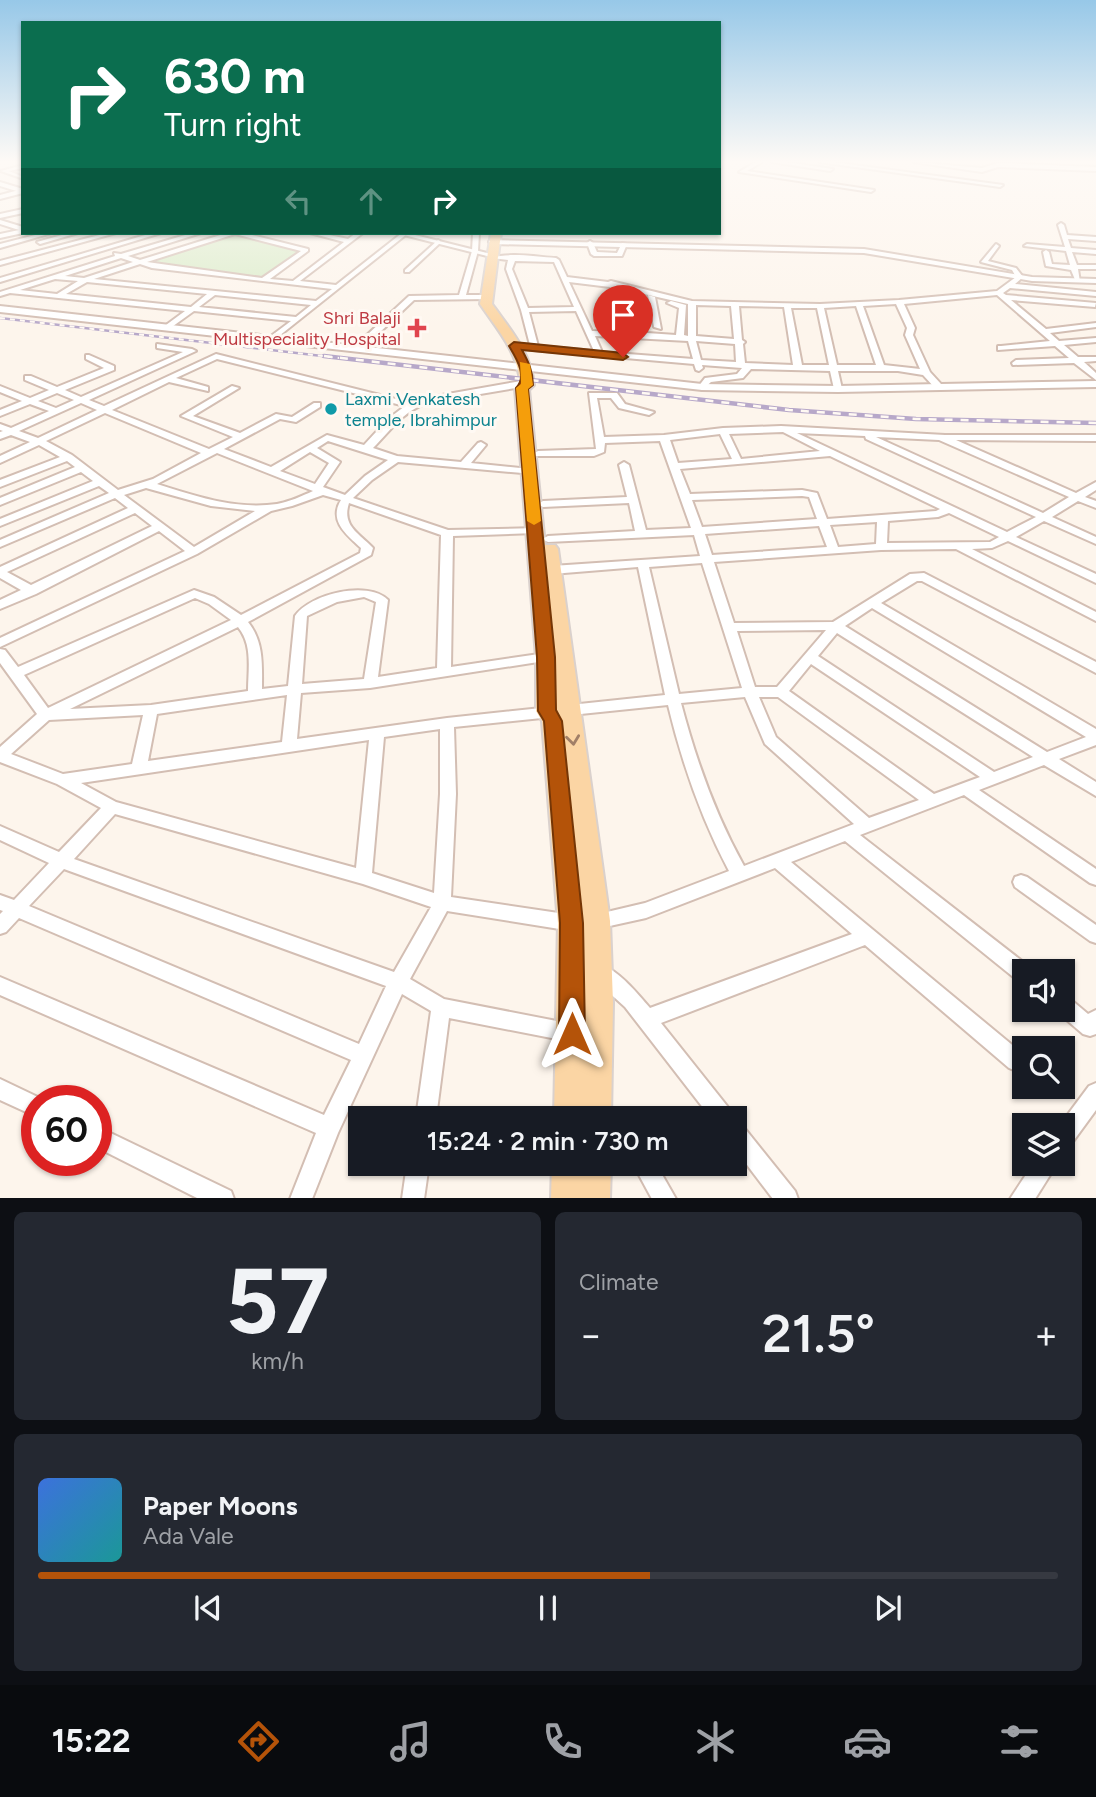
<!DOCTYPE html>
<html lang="en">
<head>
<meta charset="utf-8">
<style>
	:root { --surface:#171b24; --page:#242831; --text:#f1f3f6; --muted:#9ea1a6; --line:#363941; --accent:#b45309 }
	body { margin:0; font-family:Figtree,sans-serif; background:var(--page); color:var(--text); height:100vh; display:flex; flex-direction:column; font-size:26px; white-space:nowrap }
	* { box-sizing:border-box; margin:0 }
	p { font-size:23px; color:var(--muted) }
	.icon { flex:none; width:38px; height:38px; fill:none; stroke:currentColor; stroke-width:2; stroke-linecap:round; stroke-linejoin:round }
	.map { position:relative; height:1198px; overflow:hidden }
	.sheet { display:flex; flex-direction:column; gap:14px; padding:14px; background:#0d0f14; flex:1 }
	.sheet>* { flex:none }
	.banner { position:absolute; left:21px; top:21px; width:700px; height:214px; border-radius:0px; box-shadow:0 2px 5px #0004; background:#0b6e4f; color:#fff; overflow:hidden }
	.tools { position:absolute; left:1012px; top:959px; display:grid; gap:14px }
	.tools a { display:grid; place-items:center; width:63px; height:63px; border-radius:0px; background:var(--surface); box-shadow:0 2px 5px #0004; font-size:35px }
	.speed { position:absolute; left:21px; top:1085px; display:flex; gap:14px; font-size:35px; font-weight:700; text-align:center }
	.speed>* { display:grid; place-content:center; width:91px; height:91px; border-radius:50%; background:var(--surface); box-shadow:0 2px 5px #0004; line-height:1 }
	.speed .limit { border:10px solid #d22; background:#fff; color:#111 }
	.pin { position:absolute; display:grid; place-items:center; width:60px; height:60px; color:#fff; margin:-72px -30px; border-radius:50% 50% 50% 0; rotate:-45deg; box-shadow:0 0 7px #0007 }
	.pin .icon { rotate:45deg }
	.me { position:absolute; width:77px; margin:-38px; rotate:0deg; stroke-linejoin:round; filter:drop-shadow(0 0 5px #0008) }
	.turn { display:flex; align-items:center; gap:24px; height:147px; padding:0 28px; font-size:32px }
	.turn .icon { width:91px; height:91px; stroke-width:2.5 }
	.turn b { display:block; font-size:49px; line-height:60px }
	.lanes { display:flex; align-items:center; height:66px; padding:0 28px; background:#0003; justify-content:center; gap:35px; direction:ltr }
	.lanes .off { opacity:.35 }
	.big { font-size:52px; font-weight:600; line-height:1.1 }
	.sheet .widget { flex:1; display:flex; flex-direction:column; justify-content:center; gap:10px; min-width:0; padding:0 24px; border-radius:10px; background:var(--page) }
	.sheet .dial { align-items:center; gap:0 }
	.dial b { font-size:91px; line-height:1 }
	.song { display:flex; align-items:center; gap:21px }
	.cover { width:84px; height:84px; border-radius:10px; background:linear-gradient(135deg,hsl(220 70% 55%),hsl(180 70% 35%)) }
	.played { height:7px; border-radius:4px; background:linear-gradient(90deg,var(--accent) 60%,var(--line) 60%) }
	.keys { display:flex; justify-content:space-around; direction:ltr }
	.heat { display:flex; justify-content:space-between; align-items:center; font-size:38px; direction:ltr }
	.sheet .tiles { flex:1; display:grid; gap:14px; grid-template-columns:1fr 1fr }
	.widget:last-child { grid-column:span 2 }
	.trip { position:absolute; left:348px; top:1106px; width:399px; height:70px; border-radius:0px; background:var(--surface); box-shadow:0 2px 5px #0004; font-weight:600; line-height:70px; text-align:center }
	.menu { display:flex; height:112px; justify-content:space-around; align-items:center; background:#090b0e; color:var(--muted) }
	.menu .icon { width:49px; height:49px }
	.menu .on { color:var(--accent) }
	.menu b { font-size:32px; color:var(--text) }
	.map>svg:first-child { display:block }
	.green { fill:#daecc9 }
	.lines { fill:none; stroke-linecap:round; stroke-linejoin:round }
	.minor-casing { stroke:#d3beb3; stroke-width:4 }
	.tertiary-casing { stroke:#d3beb3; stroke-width:4 }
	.primary-casing { stroke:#dad1cd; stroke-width:4 }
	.minor { fill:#fff; fill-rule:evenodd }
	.tertiary { fill:#fff; fill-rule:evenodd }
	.primary { fill:#fbd5a4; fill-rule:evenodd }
	.rail-far1-casing { stroke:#b7a8c9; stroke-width:2.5 }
	.rail-casing { stroke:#b7a8c9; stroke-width:4.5 }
	.rail-far1 { stroke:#fff9f3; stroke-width:2; stroke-dasharray:5; stroke-linecap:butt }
	.rail { stroke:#fff9f3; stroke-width:2.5; stroke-dasharray:8; stroke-linecap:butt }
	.oneway { stroke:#a17f67 }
	.route { fill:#b45309; stroke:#753606; stroke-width:2 }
	.slow { fill:#f59e0b }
	.health-dot { fill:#e0444e; stroke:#fff9f3; stroke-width:2.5 }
	.culture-dot { fill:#0f9aa8; stroke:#fff9f3; stroke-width:2.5 }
	.labels { text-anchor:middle; stroke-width:6; stroke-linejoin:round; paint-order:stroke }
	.far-health-label { font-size:18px; fill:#be3a42; stroke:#fff9f3; text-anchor:end }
	.far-culture-label { font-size:18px; fill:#0d838f; stroke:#fff9f3; text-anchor:start }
</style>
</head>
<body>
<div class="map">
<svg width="1096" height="1199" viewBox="0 0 1096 1199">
	<rect width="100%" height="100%" fill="#fdf5ec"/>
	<polygon class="green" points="235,234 302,250 263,278 144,263"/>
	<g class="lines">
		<defs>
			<g id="minor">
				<polygon points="756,162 762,162 747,171 874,190 871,192 739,172"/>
				<polygon points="772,162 785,162 833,169 830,171"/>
				<polygon points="819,162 832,162 1003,185 1000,187"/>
				<polygon points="913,162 982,168 998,163 1096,167 1096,171 998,167 982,172"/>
				<polygon points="23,165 23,168 9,171 21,176 21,178 1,171"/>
				<polygon points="0,182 23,189 23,193 0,186"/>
				<polygon points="23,209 23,213 0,218 0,214"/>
				<polygon points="0,220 23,227 23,233 0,238 0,234 19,230 0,224"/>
				<polygon points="1061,223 1064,225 1067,235 1096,237 1096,241 1068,239 1071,248 1096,250 1096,254 1072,252 1077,265 1096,265 1096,269 1078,269 1080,282 1076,282 1071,270 1046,266 1043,252 1046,250 1049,252 1052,264 1070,265 1066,251 1024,246 1027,244 1065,247 1058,225"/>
				<polygon points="43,233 52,233 0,248 0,244"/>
				<polygon points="69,233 78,233 40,244 37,242"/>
				<polygon points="107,233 116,233 0,265 0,261"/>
				<polygon points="152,233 161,233 0,282 0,278"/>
				<path d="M192,233h9l-73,23 12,4 87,-27h17l64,16v2l-38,28 23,2 51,-39 -34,-9h10l28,6 8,-6h7l-63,48 36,4 66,-52 5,1 -133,106 -4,-2 1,-2 20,-15 -97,-10 -25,18h-3v-4l19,-14 -175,-18 -10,3v-4l115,-36 -1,-3 7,1zM235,234l66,17 -39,27 -115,-16zM121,258l12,4 -49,16 -19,-2zM140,264l12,4 180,21 -16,12 -222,-22zM55,279l23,2 -21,13 -37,-4zM87,282l120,12 -16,13 -125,-13zM215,295l96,10 -15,12 -97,-10z"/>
				<polygon points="473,233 479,233 478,251 466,295 488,295 488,299 414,300 360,351 354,351 354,347 409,296 459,295 472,251"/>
				<polygon points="438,240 440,241 440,243 409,272 405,272 405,270"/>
				<polygon points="590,241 593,243 597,252 617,253 622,243 627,244 622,256 594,256 591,254 587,243"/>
				<path d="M996,244l3,2 -11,15 28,7 7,9 -8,7 81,8v4l-86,-8 -7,5 3,2 90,8 -1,4 -84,-7 35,29 50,-6v4l-46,6 9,8 37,-3v4l-32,3 14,12h18v4l-12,1 12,11v7l-22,-17 -61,2 -1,-2 4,-3 53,-2 -14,-12 -57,4v-4h3l49,-5 -53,-46 -93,9 11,24 -2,7 17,37 11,12v4h-6l-12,-13 -25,-4h-60l4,18 -4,3 -4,-3 -4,-18 -79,-2 -8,9 -32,4 -9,8 -4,-3 7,-9 32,-4 5,-6 -40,-3 1,3 -4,3 -3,-1 -2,-6 -183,-16v-4l19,1 -9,-35 -15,-41 2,-9 -16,-2c15,-6 46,-1 64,0l3,2 8,17 41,5 3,-1 81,20 128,3 79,-4 98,-9 19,-14 -4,-7 -31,-8zM515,261l39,1 20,45 -46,1 -16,-39zM569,282l41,5 29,45 -47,-1zM618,288l70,16v32l-4,-1 2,-30 -15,-4 -4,2 12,5 -3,27 -29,-2zM896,304l11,24 -2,7 15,34 -36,-4 -21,-59zM696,305l35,1 3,33 -38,-3zM739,306l45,1 9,58 -48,-2 -2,-19 2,-2 -3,-2zM856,306l20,59h-39l-13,-57zM791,308h26l12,57h-27zM576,311l18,40 -56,-5 -9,-34zM595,336l93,5 5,18 -91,-7zM696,341l39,3 1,18 -35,-2z"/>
				<polygon points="648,295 655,297 661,329 654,327"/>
				<path d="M157,344l35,5 4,2 -107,49 15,6 112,-52 196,49 13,-5 102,-18 4,3 -4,3 -100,17c-25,9 -36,27 -54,45l24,8 64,6 17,-19 3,-1 5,3 -15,18 59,6 4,1v4l-136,-12 -26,18 -19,18 95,32 91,-2 2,2 -2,2 -4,1 -82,3 -2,131 95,-14 7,4 -2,3 -181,28 -69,5 -4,46 150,-21 218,-23 -27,-128 -86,7 -6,-4 6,-4 148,-10 -6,-21 -146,7 -6,-3 6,-3 87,-5 -6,-28 -86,4 -5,-3 5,-3 84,-4 -8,-32 5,-3 5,3 17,65 45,-2 -31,-87 -55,2 -1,9 -10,4h-59l-2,-2 5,-3 58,-2 -7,-56h28l8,11 29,8 -5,3 -30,-7 -8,-10h-14l7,39 60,-2 59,-7 58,-2 164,9h151v6l-140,-1 120,53 20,-11v8l-11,7 11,4v7l-18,-7 -26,16 44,20v7l-52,-23 -28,16 80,37v9l-88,-42 -16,7 -20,1 124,63v9l-140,-72 -75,1 -167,12 20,61 99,-1 77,-48 14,-1 172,89v11l-174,-92h-5l-36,22 215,126v16l-37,14 37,23v14l-52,-31 -65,25 117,79v16l-6,-2 -126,-88 -104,40 171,133 1,3h-8v11l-7,-2 -172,-139 -54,21 232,192v14l-7,3 -7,-3 -144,-123 -204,78 70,88 3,7h-23l-86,-111 -31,-28 -2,-6 2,-6 7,-3c19,8 36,29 49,44l202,-74 -77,-66 -129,50 -50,11 -6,-3 -3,-5 3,-5 55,-13 84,-32c-28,-53 -47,-108 -61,-166l-214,22 2,67 -5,103 121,18 6,3 3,5 -3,5 -6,3 -125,-20 -37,68 34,20 128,25 7,2 3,7 -3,7 -7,2 -123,-24 -13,100h-20l15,-107 -29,-17 -64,139 -26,66h-22l26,-66 -316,-138v-18l324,138 27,-55 -332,-142 -13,14 -6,2v-20l3,-3 -3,-1v-15l14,5 35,-37 -49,-23v-14l59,26 42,-44 -44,-24 -57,-22v-15l37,-33 -37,-51v-14l5,1 13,17 176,-77 20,7 27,18 119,-62 1,-5c-14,-13 -33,-27 -20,-48l-18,-5 -31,11 -21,5 -74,43 -197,93v-9l185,-87 -26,-20 -123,63 -36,15v-9l21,-10 -21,-12v-11l128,-59 -13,-10 -115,49v-7l109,-47 -10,-7 -99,40v-7l93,-38 -12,-9 -81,33v-7l75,-31 -8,-6 -67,26v-7l60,-23 -21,-12 -39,18v-7l30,-14 -19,-7 -11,4v-7l3,-1 -3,-1v-6l11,4 38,-17 -19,-7 -30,12v-6l22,-9 -22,-9v-6l30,12 19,-8 -24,-10v-4h6l26,11 47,-19 -18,-9v-4h3l25,11v4l-49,20 16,7 102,-45 -26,-4zM217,359l188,47 -17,13 -24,26 -37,-10 -56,32 -47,-18 56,-30 16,3 24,-15v-4h-6l-22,14 -16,-3 -36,19 -47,-17 46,-28 -7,-2 -51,30 52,21 -24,12 -97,-39 57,-28 39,9v-4l-32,-9zM57,393l17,7 -18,8 -18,-7zM81,403l16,7 -59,28 -19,-7zM105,413l96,40 -48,26 -35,11 -46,-35 -26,-14zM783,432l37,19 -79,8 -12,-25zM797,433l68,3 1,3 170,78 -29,15zM720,434l12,25 -54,4 -8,-23zM876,437l63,3 130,57 -26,16zM328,441l60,19 -23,16 -20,19 -22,-8 17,-25 -23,-14zM310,452l19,11 -14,21 -35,-13zM217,453l96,38c-11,5 -24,11 -36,13 -41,6 -82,-8 -120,-20zM830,456l110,53 -4,2 -109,8 -10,-26 -15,-3 -112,4 -10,-25zM146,488l65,18 44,5 -61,36 -70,-52zM802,496l7,1 8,22 -115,8 -10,-27zM349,503l92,32 -4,133 -59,9 10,-77c-20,-20 -78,-6 -93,16l-7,70 -26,3c0,-24 2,-47 -14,-67l123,-67 2,-7 -2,-2c-14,-14 -29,-21 -22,-43zM135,513l17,13 -121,59 -24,-13zM949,513l50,24 -9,5 -103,1 1,-22 50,-4zM877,522l-1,22 -38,3 -8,-22zM819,526l8,21 -115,8 -7,-21zM702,563l40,125 -63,6 -30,-127zM364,597l12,5 -12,77 -62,5 5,-68 30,-14zM195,598l14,6 22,16 -183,88 -24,-33zM872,608l214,129 -39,15 -202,-126zM238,627c15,18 10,42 10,64l-97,14 -81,4zM826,630l-49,57h-22l-18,-56zM837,633l196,124 -39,15 -176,-116zM811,664l169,113 -46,17 -145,-103zM287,695l-5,47 -134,19 9,-47zM745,697l20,47 89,80 -110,42c-29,-52 -48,-106 -63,-163zM759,697h19l141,103 -50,18 -93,-81zM143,715l-11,49 -69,10 -52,-20 38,-34zM440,729v65l-6,99 -62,-20 12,-136zM369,740l-13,128 -240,-66 -35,-19zM115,814l248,70 68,23 -37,65 -320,-113zM64,869l322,117 -27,58 -330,-138z"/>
				<polygon points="1021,875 1027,877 1096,925 1096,943 1090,941 1015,887 1013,882 1015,877"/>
				<polygon points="1062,995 1069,998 1088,1014 1096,1010 1096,1034 1090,1036 1083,1034 1055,1010 1062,1010"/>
				<polygon points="0,1079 44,1100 37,1101 37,1117 0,1100"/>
				<polygon points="1096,1083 1096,1110 1069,1147 1062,1150 1062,1125 1060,1125 1089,1086"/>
				<polygon points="735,1121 742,1125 795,1191 798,1199 773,1199 735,1149"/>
				<polygon points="96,1126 231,1191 234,1199 199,1199 96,1147"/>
				<polygon points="407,1164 429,1164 424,1199 402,1199"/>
				<polygon points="633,1164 656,1164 676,1199 652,1199"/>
				<polygon points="1033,1164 1057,1164 1035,1199 1010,1199"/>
			</g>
			<g id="tertiary">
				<polygon points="23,189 23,193 0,199 0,195"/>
				<polygon points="396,233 407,233 499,256 495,258"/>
				<polygon points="490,240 864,249 1032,277 1096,279 1096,283 1032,281 864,253 493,244 489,242"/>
				<polygon points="0,306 702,384 838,386 1096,381 1096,387 838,392 702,390 0,312"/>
			</g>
			<g id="primary">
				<path d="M491,233h10l-9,71c18,25 39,49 42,81l-5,5 16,155h10l3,4 52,372 3,82 -2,115h-57l4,-195 -16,-202 -6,-10v-54l-21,-269 5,-5c-2,-31 -23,-54 -40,-79z"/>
				<polygon points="552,1164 611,1164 610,1199 551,1199"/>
			</g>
		</defs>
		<use href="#minor" class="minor-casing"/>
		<use href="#tertiary" class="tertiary-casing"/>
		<use href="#primary" class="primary-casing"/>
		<use href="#minor" class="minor"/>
		<use href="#tertiary" class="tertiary"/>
		<use href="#primary" class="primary"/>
		<defs>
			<polyline id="rail-far1" points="0,318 339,358"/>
			<polyline id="rail" points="324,356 789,410 916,419 1096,423"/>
		</defs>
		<use href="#rail-far1" class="rail-far1-casing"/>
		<use href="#rail" class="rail-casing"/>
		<use href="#rail-far1" class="rail-far1"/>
		<use href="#rail" class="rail"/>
	</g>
	<defs><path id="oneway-chevron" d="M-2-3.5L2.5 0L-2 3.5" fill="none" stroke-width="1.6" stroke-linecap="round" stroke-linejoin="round" transform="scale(1.75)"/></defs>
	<use class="oneway" href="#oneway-chevron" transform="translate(573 740) rotate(83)"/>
	<linearGradient id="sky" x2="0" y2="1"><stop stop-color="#97c8e8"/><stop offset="0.49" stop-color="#fefaf6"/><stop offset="1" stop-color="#fefaf6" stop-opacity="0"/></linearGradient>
	<rect width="1096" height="330" fill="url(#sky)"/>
	<path class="route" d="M514,342l109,11 5,4 -5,3 -101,-10c6,11 11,21 11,35l-5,4 27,268 1,53 6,11 21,202 2,111 -4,8 -9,4 -9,-4 -4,-8 1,-111 -16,-202 -6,-10 -1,-54 -21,-269c12,-12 0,-30 -7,-42z"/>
	<polygon class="slow" points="520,362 530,364 533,385 528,389 541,521 534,525 527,521 516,388 521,384"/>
	<path class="health-dot" d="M413.5 317.5h7v7h7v7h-7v7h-7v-7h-7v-7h7z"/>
	<circle class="culture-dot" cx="331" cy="409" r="7"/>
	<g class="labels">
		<g class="far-health-label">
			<text x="401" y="324">Shri Balaji<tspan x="401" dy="21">Multispeciality Hospital</tspan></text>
		</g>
		<g class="far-culture-label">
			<text x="345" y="405">Laxmi Venkatesh<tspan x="345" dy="21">temple, Ibrahimpur</tspan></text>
		</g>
	</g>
</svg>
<div class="tools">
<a><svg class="icon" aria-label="sound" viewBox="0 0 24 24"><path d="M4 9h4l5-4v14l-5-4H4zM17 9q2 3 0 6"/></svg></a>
<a><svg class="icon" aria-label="search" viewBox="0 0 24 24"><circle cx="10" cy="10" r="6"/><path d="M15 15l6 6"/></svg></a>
<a><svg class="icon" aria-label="layers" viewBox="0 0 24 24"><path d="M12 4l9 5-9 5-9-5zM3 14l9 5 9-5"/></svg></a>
</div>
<div class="speed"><div class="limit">60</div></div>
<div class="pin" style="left:623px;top:357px;background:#d93025"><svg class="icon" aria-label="arrive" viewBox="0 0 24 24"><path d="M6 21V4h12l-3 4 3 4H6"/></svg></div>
<svg class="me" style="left:572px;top:1034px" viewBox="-20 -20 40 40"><path d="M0-17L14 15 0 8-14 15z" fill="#b45309" stroke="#fff" stroke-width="4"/></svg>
<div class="trip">15:24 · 2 min · 730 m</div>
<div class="banner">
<div class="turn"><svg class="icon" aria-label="right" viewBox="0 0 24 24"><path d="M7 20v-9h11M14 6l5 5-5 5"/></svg><div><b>630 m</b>Turn right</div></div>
<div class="lanes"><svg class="icon off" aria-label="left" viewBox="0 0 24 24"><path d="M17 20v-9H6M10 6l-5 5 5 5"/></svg><svg class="icon off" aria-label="ahead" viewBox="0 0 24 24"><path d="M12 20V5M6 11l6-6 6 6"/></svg><svg class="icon" aria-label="right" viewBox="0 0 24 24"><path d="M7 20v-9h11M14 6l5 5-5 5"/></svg></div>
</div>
</div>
<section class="sheet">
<div class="tiles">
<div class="widget dial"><b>57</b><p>km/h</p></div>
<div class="widget"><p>Climate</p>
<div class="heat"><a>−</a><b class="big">21.5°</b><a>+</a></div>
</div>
<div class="widget">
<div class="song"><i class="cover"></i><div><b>Paper Moons</b><p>Ada Vale</p></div></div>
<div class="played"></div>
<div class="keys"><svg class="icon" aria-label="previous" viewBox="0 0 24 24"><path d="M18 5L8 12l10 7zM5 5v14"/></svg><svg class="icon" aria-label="pause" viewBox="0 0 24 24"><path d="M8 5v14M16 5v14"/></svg><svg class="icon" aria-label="next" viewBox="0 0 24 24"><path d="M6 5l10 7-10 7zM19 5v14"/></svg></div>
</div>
</div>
</section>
<nav class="menu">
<b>15:22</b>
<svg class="icon on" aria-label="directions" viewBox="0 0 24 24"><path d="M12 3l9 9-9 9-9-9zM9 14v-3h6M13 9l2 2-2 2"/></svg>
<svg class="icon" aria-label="music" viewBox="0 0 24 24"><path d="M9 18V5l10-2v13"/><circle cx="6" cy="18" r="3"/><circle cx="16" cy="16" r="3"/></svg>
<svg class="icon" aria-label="phone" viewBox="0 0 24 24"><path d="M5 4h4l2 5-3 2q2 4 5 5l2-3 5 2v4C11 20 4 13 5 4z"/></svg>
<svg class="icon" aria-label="climate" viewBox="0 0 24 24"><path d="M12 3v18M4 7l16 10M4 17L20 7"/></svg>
<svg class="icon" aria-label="car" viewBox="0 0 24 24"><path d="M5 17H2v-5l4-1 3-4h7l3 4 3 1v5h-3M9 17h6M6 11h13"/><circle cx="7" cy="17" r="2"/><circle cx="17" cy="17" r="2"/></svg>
<svg class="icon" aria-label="filters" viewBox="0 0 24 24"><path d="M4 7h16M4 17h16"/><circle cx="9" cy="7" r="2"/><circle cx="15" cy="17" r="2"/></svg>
</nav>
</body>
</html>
